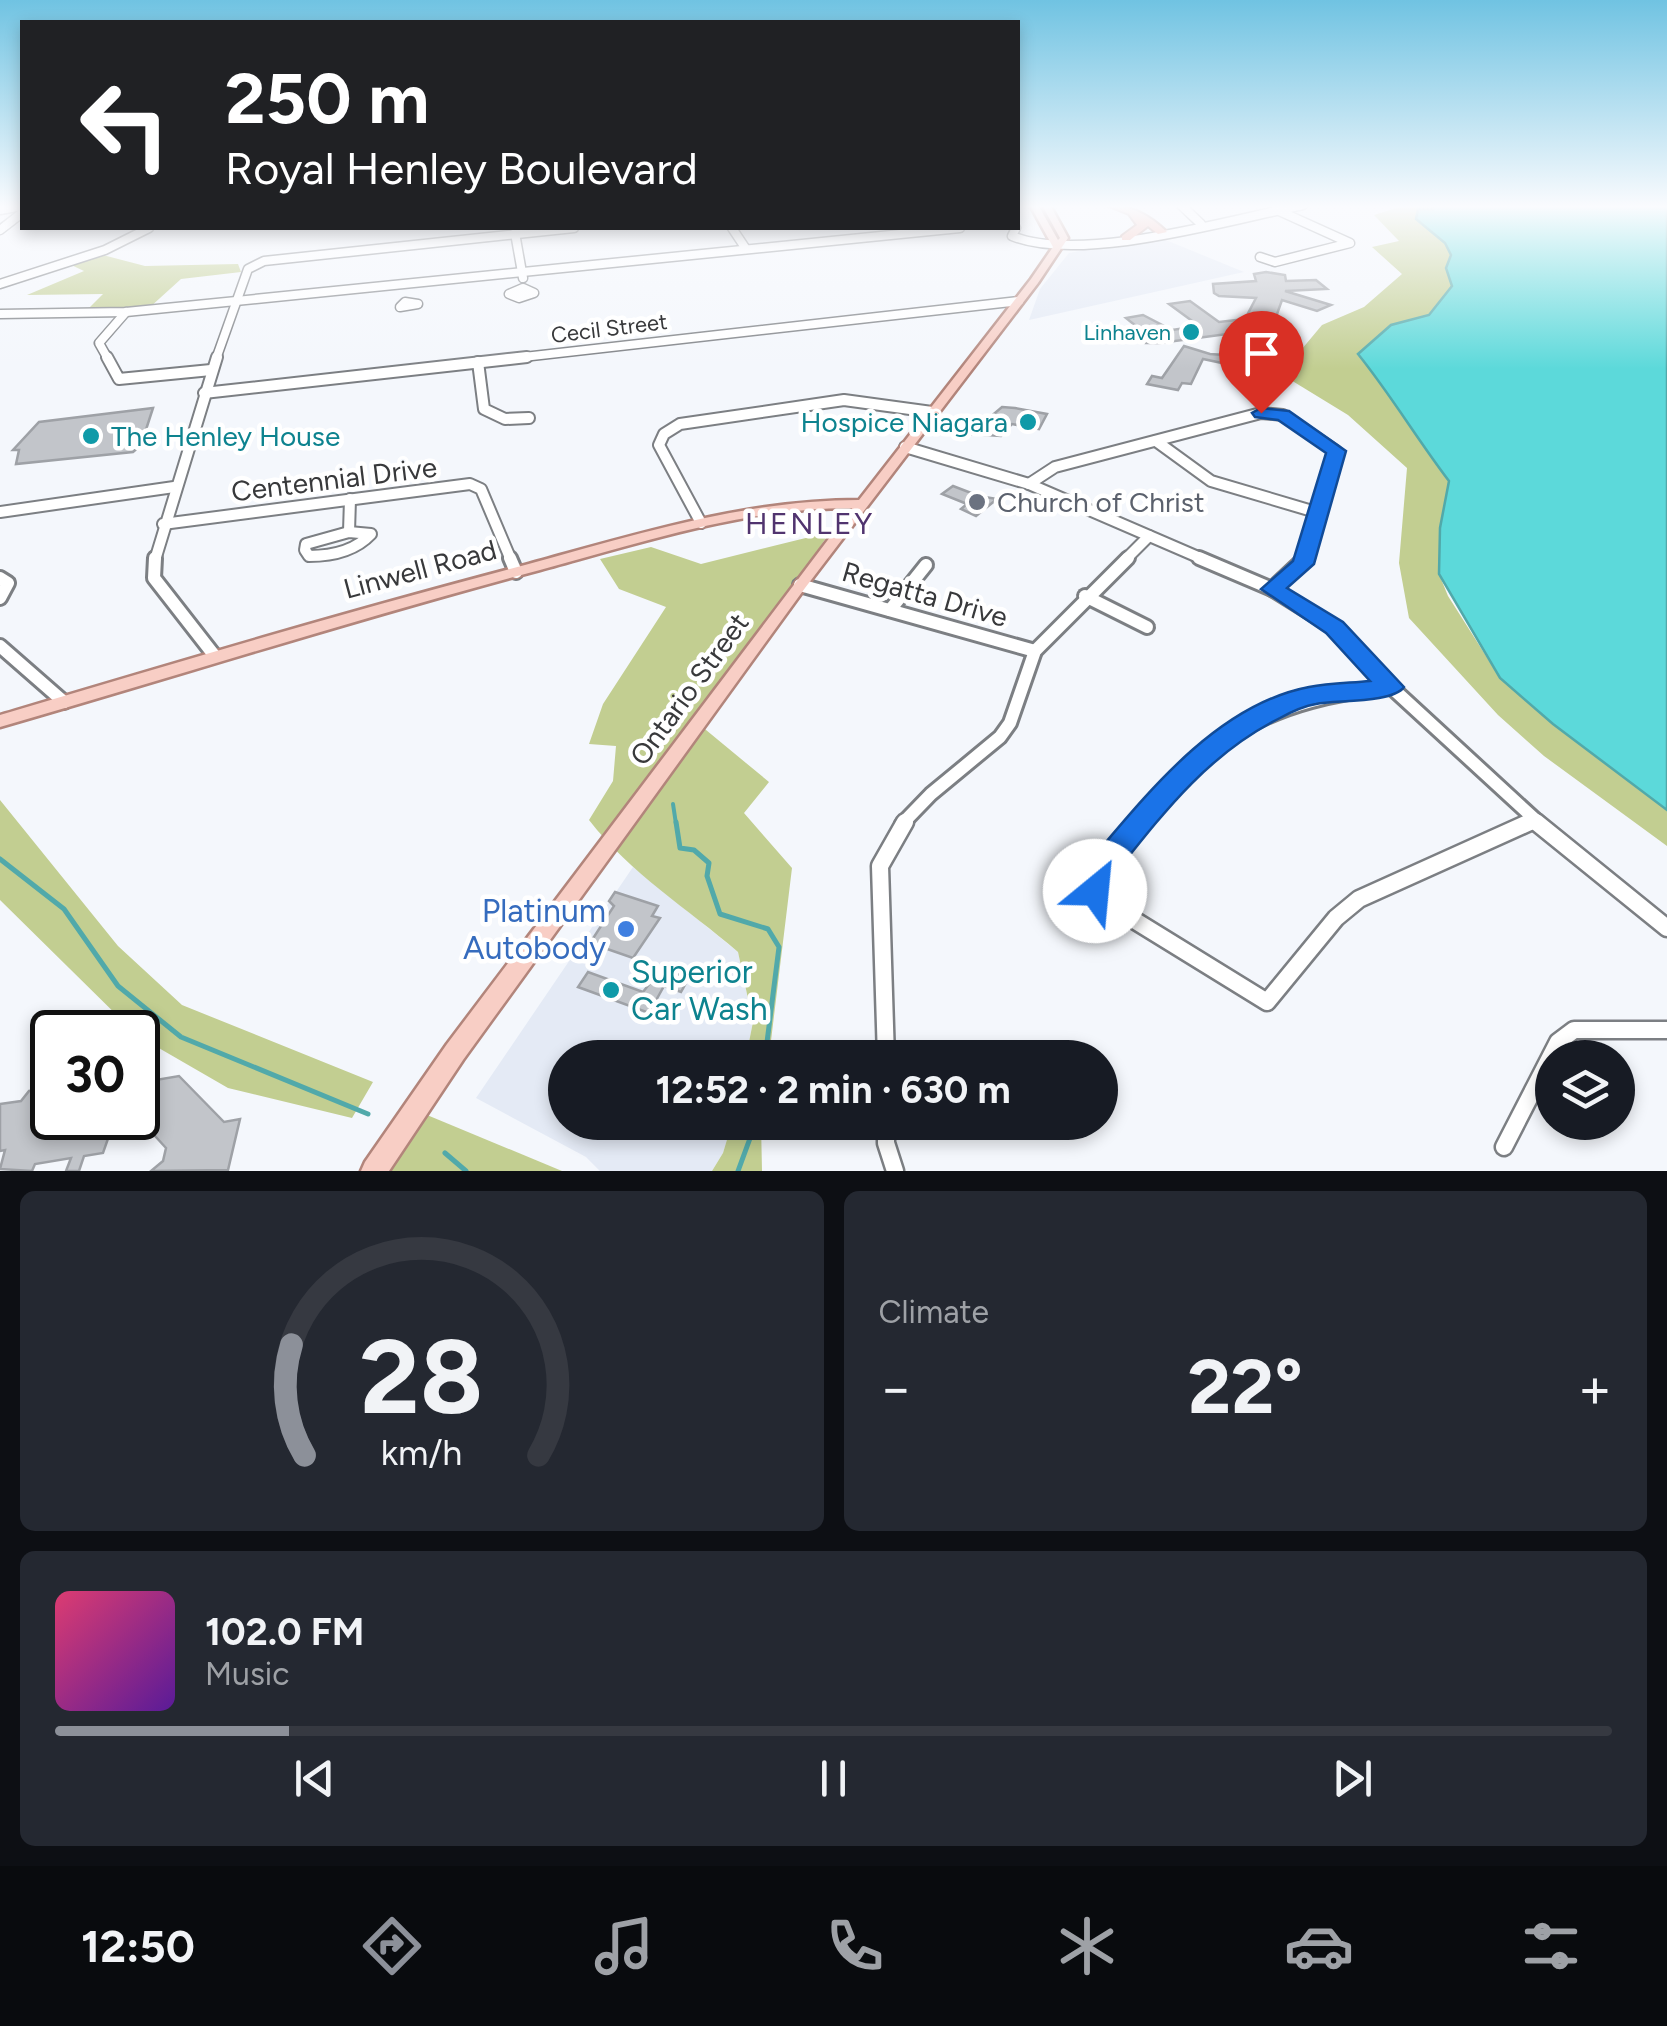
<!DOCTYPE html>
<html lang="en">
<head>
<meta charset="utf-8">
<style>
	:root { --surface:#171b24; --page:#242831; --text:#f1f3f6; --muted:#9ea1a6; --line:#363941; --accent:#8c9099 }
	body { margin:0; font-family:Figtree,sans-serif; background:var(--page); color:var(--text); height:100vh; display:flex; flex-direction:column; font-size:38px; white-space:nowrap }
	* { box-sizing:border-box; margin:0 }
	p { font-size:32px; color:var(--muted) }
	.icon { flex:none; width:55px; height:55px; fill:none; stroke:currentColor; stroke-width:2; stroke-linecap:round; stroke-linejoin:round }
	.map { position:relative; height:1171px; overflow:hidden }
	.drawer { display:flex; flex-direction:column; gap:20px; padding:20px; background:#0d0f14; flex:1 }
	.drawer>* { flex:none }
	.hud { position:absolute; left:20px; top:20px; width:1000px; height:210px; border-radius:0px; box-shadow:0 5px 15px #0003; background:#202124; color:#fff; overflow:hidden }
	.fabs { position:absolute; left:1535px; top:1040px; display:grid; gap:20px }
	.fabs a { display:grid; place-items:center; width:100px; height:100px; border-radius:50%; background:var(--surface); box-shadow:0 5px 15px #0003; font-size:50px }
	.speed { position:absolute; left:30px; top:1010px; display:flex; gap:20px; font-size:50px; font-weight:700; text-align:center }
	.speed>* { display:grid; place-content:center; width:130px; height:130px; border-radius:50%; background:var(--surface); box-shadow:0 5px 15px #0003; line-height:1 }
	.speed .limit { border:5px solid #111; border-radius:15px; background:#fff; color:#111 }
	.pin { position:absolute; display:grid; place-items:center; width:85px; height:85px; color:#fff; margin:-102px -42px; border-radius:50% 50% 50% 0; rotate:-45deg; box-shadow:0 0 10px #0007 }
	.pin .icon { rotate:45deg }
	.me { position:absolute; width:110px; margin:-55px; rotate:28deg; stroke-linejoin:round; filter:drop-shadow(0 0 8px #0008) }
	.turn { display:flex; align-items:center; gap:35px; height:210px; padding:0 40px; font-size:45px }
	.turn .icon { width:130px; height:130px; stroke-width:2.5 }
	.turn b { display:block; font-size:70px; line-height:85px }
	.big { font-size:75px; font-weight:700; line-height:1.1 }
	.drawer .widget { flex:1; display:flex; flex-direction:column; justify-content:center; gap:15px; min-width:0; padding:0 35px; border-radius:15px; background:var(--page) }
	.drawer .dial { align-items:center; gap:0 }
	.dial svg { height:260px; overflow:visible; fill:none; stroke:var(--line); stroke-width:7; stroke-linecap:round; text-anchor:middle }
	.dial text { fill:var(--text); stroke:none }
	.song { display:flex; align-items:center; gap:30px }
	.cover { width:120px; height:120px; border-radius:15px; background:linear-gradient(135deg,hsl(340 70% 55%),hsl(270 70% 35%)) }
	.played { height:10px; border-radius:5px; background:linear-gradient(90deg,var(--accent) 15%,var(--line) 15%) }
	.keys { display:flex; justify-content:space-around; direction:ltr }
	.heat { display:flex; justify-content:space-between; align-items:center; font-size:55px; direction:ltr }
	.drawer .tiles { flex:1; display:grid; gap:20px; grid-template-columns:1fr 1fr }
	.widget:last-child { grid-column:span 2 }
	.trip { position:absolute; left:548px; top:1040px; width:570px; height:100px; border-radius:50px; background:var(--surface); box-shadow:0 5px 15px #0003; font-weight:700; line-height:100px; text-align:center }
	.tab-bar { display:flex; height:160px; justify-content:space-around; align-items:center; background:#090b0e; color:var(--muted) }
	.tab-bar .icon { width:70px; height:70px }
	.tab-bar .current { color:var(--accent) }
	.tab-bar b { font-size:45px; color:var(--text) }
	.map>svg:first-child { display:block }
	.built { fill:#e4eaf5 }
	.green { fill:#c2ce91 }
	.water { fill:#5cd9da; stroke:#51a9aa; stroke-width:2.5 }
	.lines { fill:none; stroke-linecap:round; stroke-linejoin:round }
	.stream-far1 { stroke:#51a9aa; stroke-width:4 }
	.stream { stroke:#51a9aa; stroke-width:5 }
	.building { fill:#c2c5ca; stroke:#9ea1a6; stroke-width:2.5 }
	.minor-far3-casing { stroke:#7c7f83; stroke-width:11 }
	.minor-far2-casing { stroke:#7c7f83; stroke-width:14 }
	.minor-far1-casing { stroke:#7c7f83; stroke-width:18 }
	.minor-casing { stroke:#7c7f83; stroke-width:21 }
	.major-casing { stroke:#b2857b; stroke-width:5 }
	.highway-casing { stroke:#b2857b; stroke-width:4 }
	.minor-far3 { stroke:#fff; stroke-width:8 }
	.minor-far2 { stroke:#fff; stroke-width:10 }
	.minor-far1 { stroke:#fff; stroke-width:12 }
	.minor { stroke:#fff; stroke-width:16 }
	.major { fill:#f8cec5; fill-rule:evenodd }
	.highway { fill:#f3ae9e; fill-rule:evenodd }
	.route { fill:#1a73e8; stroke:#114b97; stroke-width:2.5 }
	.culture-dot { fill:#0f9aa8; stroke:#fff; stroke-width:4 }
	.worship-dot { fill:#6b7280; stroke:#fff; stroke-width:4 }
	.shop-dot { fill:#3f7fe0; stroke:#fff; stroke-width:4 }
	.labels { text-anchor:middle; stroke-width:9; stroke-linejoin:round; paint-order:stroke }
	.far-street-label { font-size:22px; fill:#38393b; stroke:#fff }
	.far-culture-label { font-size:22px; fill:#0d838f; stroke:#fff; text-anchor:end }
	.culture-label { font-size:28px; fill:#0d838f; stroke:#fff; text-anchor:end }
	.street-label { font-size:28px; fill:#38393b; stroke:#fff }
	.worship-label { font-size:28px; fill:#5b616d; stroke:#fff; text-anchor:start }
	.neighbourhood-label { font-size:30px; letter-spacing:2.5px; fill:#51346f; stroke:#fff }
	.near-shop-label { font-size:32px; fill:#366cbe; stroke:#fff; text-anchor:end }
	.near-culture-label { font-size:32px; fill:#0d838f; stroke:#fff; text-anchor:start }
</style>
</head>
<body>
<div class="map">
<svg width="1667" height="1171" viewBox="0 0 1667 1171">
	<rect width="100%" height="100%" fill="#f4f7fc"/>
	<g class="built">
		<polygon points="1156,236 1244,272 1029,320 1040,289 1069,253"/>
		<polygon points="633,867 738,952 753,1022 746,1057 565,1058 565,1122 732,1123 723,1153 712,1171 600,1171 586,1157 476,1098"/>
	</g>
	<g class="green">
		<path d="M1406,205l31,2 -21,11 29,25 6,12 -5,13 6,18 -23,29 -38,10 -33,29c33,41 59,85 91,127l-9,47 -1,46 9,22 52,82 53,46 114,86v36l-123,-90 -46,-41 -89,-97 -10,-55 8,-95 -59,-53 -67,-41 41,-49 42,-18 38,-33 -30,-27 27,-6 -25,-26z"/>
		<polygon points="99,254 145,266 238,264 241,272 181,279 149,308 87,310 103,294 27,295 84,271 67,263"/>
		<path d="M830,532l-130,193 69,57 -25,31 48,55 -23,189h-23l7,-35 -15,-70c-51,-44 -107,-78 -149,-132l24,-39 3,-35 -27,-2 14,-40 63,-97 -47,-18 -19,-30 51,-12 50,17z"/>
		<polygon points="0,800 118,946 182,1005 373,1082 352,1118 228,1088 138,1036 0,900"/>
		<polygon points="415,1110 562,1171 374,1171"/>
		<polygon points="732,1123 761,1123 762,1171 712,1171 723,1153"/>
	</g>
	<path class="water" d="M1435,205h232v605l-114,-86 -53,-46 -61,-104 1,-46 9,-47c-32,-42 -58,-86 -91,-127l33,-29 38,-10 23,-29 -6,-18 5,-13 -6,-12 -29,-24 2,-10h15z"/>
	<g class="lines">
		<polyline class="stream-far1" points="673,804 676,824"/>
		<g class="stream">
			<polyline points="676,822 680,848 694,850 709,863 707,876 720,914 768,929 779,947 765,1058"/>
			<polyline points="0,859 64,909 118,986 181,1037 368,1114"/>
			<polyline points="445,1153 466,1171"/>
			<polyline points="738,1171 756,1122"/>
		</g>
	</g>
	<g class="building">
		<polygon points="1266,272 1285,275 1286,281 1316,280 1327,289 1285,291 1331,305 1317,311 1282,300 1272,328 1160,343 1145,343 1136,335 1146,334 1126,318 1143,315 1172,330 1199,326 1169,304 1190,301 1219,322 1245,319 1256,298 1219,296 1214,293 1213,284 1256,281 1254,274"/>
		<polygon points="1184,346 1210,354 1239,356 1236,366 1203,359 1191,384 1182,383 1178,390 1147,384 1152,376 1162,378"/>
		<polygon points="1002,407 1015,408 1047,414 1039,429 1012,424 1001,436 967,434 977,418 989,418"/>
		<polygon points="153,408 141,445 133,452 16,464 19,450 13,450 39,422"/>
		<polygon points="953,486 979,496 997,499 976,516 961,509 967,504 942,494"/>
		<polygon points="615,892 658,906 652,916 660,918 633,958 590,943 614,906 609,901"/>
		<polygon points="664,965 691,974 681,992 664,986 649,1013 578,987 588,972 643,992"/>
		<polygon points="179,1076 224,1122 240,1119 228,1170 151,1171 163,1161 166,1148 145,1125 111,1130 103,1153 84,1156 79,1171 66,1171 71,1158 35,1164 32,1171 0,1169 5,1150 0,1151 0,1104 21,1101 29,1091 52,1088 52,1118 138,1118 138,1083"/>
	</g>
	<g class="lines">
		<defs>
			<g id="minor-far3">
				<polyline points="1181,205 1201,224"/>
				<polyline points="0,210 22,206"/>
				<polyline points="732,228 746,249"/>
				<path d="M1016,228l-4,8c68,28 218,-16 291,-31"/>
				<polyline points="0,230 22,213"/>
				<polyline points="515,233 523,278"/>
				<polyline points="1260,257 1275,262 1350,243 1277,210"/>
				<polyline points="0,284 105,250 149,228"/>
				<polygon points="523,288 534,293 519,298 509,294"/>
				<polygon points="405,302 418,304 400,307"/>
				<polyline points="0,314 126,312 960,228"/>
				<polyline points="108,359 99,343 126,312"/>
				<polyline points="216,359 248,269 264,261 574,228"/>
				<polyline points="505,359 1019,301"/>
			</g>
			<g id="minor-far2">
				<polyline points="107,357 119,379 211,370"/>
				<polyline points="478,362 484,409 505,419 529,418"/>
				<polyline points="204,393 527,357"/>
				<polyline points="1156,441 1211,481 1319,513"/>
				<polyline points="905,447 1029,484 1205,560"/>
				<polyline points="1029,484 1055,467 1261,413 1283,415 1336,451 1304,560"/>
				<polyline points="0,512 174,487"/>
				<polyline points="701,523 659,445 664,434 680,424 844,400 932,412"/>
				<polyline points="163,524 470,484 481,489 511,560"/>
				<path d="M349,532l22,2c-16,17 -39,22 -62,22l-4,-6 1,-6z"/>
				<polyline points="349,532 350,499"/>
				<polyline points="155,560 217,357"/>
				<polyline points="1125,560 1149,536"/>
			</g>
			<g id="minor-far1">
				<polyline points="155,558 154,578 214,655"/>
				<polyline points="510,558 516,572"/>
				<polyline points="1199,558 1272,589 1335,628 1391,687 1540,824"/>
				<polyline points="0,578 8,583 0,598"/>
				<polyline points="800,585 1035,651"/>
				<polyline points="1272,589 1305,558"/>
				<polyline points="1085,596 1147,627"/>
				<polyline points="890,610 926,565"/>
				<polyline points="0,646 64,702"/>
				<polyline points="902,824 931,794 1000,737 1010,723 1035,651 1128,558"/>
				<path d="M1138,824c79,-92 132,-124 253,-137"/>
				<polyline points="1524,824 1534,820"/>
			</g>
			<g id="minor">
				<polyline points="1140,822 1095,877 1095,891 1108,904 1267,1002 1336,918 1359,899 1530,822"/>
				<polyline points="1536,822 1667,928"/>
				<polyline points="886,1058 880,866 905,822"/>
				<polyline points="886,1122 886,1143 895,1171"/>
				<polyline points="1504,1147 1558,1042 1574,1030 1667,1030"/>
			</g>
			<path id="major" d="M1030,205h8l20,35 2,-2 -18,-33h8l18,33 -30,45 -233,305 -342,472 -74,111h-28l4,-9 82,-118 405,-536c-107,0 -209,34 -312,62 -181,48 -360,105 -540,157v-12c175,-52 349,-104 525,-150 110,-30 219,-65 334,-65l172,-221 22,-32z"/>
			<path id="highway" d="M1106,205c25,0 43,10 61,27l-9,2 -10,-8 -18,14h-8v-4l15,-11 -8,-11z"/>
		</defs>
		<use href="#minor-far3" class="minor-far3-casing"/>
		<use href="#minor-far2" class="minor-far2-casing"/>
		<use href="#minor-far1" class="minor-far1-casing"/>
		<use href="#minor" class="minor-casing"/>
		<use href="#major" class="major-casing"/>
		<use href="#highway" class="highway-casing"/>
		<use href="#minor-far3" class="minor-far3"/>
		<use href="#minor-far2" class="minor-far2"/>
		<use href="#minor-far1" class="minor-far1"/>
		<use href="#minor" class="minor"/>
		<use href="#major" class="major"/>
		<use href="#highway" class="highway"/>
	</g>
	<linearGradient id="sky" x2="0" y2="1"><stop stop-color="#70c3e2"/><stop offset="0.56" stop-color="#fafbfe"/><stop offset="1" stop-color="#fafbfe" stop-opacity="0"/></linearGradient>
	<rect width="1667" height="369" fill="url(#sky)"/>
	<path class="route" d="M1261,408l28,3 57,40 -32,113 -27,24 56,34 61,65c-11,16 -68,13 -88,17 -12,2 -25,8 -36,14 -74,37 -119,98 -170,162l-4,20 -11,4 -11,-4 -4,-23 4,-9c58,-68 130,-163 225,-181 20,-4 41,-4 61,-6l-44,-48 -65,-44 32,-28 33,-108 -48,-33 -23,-3 -3,-4z"/>
	<g class="culture-dot">
		<circle cx="1191" cy="332" r="10"/>
		<circle cx="1028" cy="422" r="10"/>
		<circle cx="91" cy="436" r="10"/>
		<circle cx="611" cy="990" r="10"/>
	</g>
	<circle class="worship-dot" cx="977" cy="502" r="10"/>
	<circle class="shop-dot" cx="626" cy="929" r="10"/>
	<g class="labels">
		<g class="far-street-label">
			<text transform="translate(609 328) rotate(-7)" y="8">Cecil Street</text>
		</g>
		<g class="far-culture-label">
			<text x="1171" y="340">Linhaven</text>
		</g>
		<g class="culture-label">
			<text x="1008" y="432">Hospice Niagara</text>
			<text x="111" y="446" text-anchor="start">The Henley House</text>
		</g>
		<g class="street-label">
			<text transform="translate(334 479) rotate(-7)" y="10">Centennial Drive</text>
			<text transform="translate(420 569) rotate(-15)" y="10">Linwell Road</text>
			<text transform="translate(925 594) rotate(16)" y="10">Regatta Drive</text>
			<text transform="translate(689 689) rotate(-54)" y="10">Ontario Street</text>
		</g>
		<g class="worship-label">
			<text x="997" y="512">Church of Christ</text>
		</g>
		<g class="neighbourhood-label">
			<text x="810" y="534">HENLEY</text>
		</g>
		<g class="near-shop-label">
			<text x="606" y="922">Platinum<tspan x="606" dy="37">Autobody</tspan></text>
		</g>
		<g class="near-culture-label">
			<text x="631" y="983">Superior<tspan x="631" dy="37">Car Wash</tspan></text>
		</g>
	</g>
</svg>
<div class="fabs">
<a><svg class="icon" aria-label="layers" viewBox="0 0 24 24"><path d="M12 4l9 5-9 5-9-5zM3 14l9 5 9-5"/></svg></a>
</div>
<div class="speed"><div class="limit">30</div></div>
<div class="pin" style="left:1261px;top:413px;background:#d93025"><svg class="icon" aria-label="arrive" viewBox="0 0 24 24"><path d="M6 21V4h12l-3 4 3 4H6"/></svg></div>
<svg class="me" style="left:1095px;top:891px" viewBox="-20 -20 40 40"><circle r="19" fill="#fff"/><path d="M0-13L10 11 0 6-10 11z" fill="#1a73e8"/></svg>
<div class="trip">12:52 · 2 min · 630 m</div>
<div class="hud">
<div class="turn"><svg class="icon" aria-label="left" viewBox="0 0 24 24"><path d="M17 20v-9H6M10 6l-5 5 5 5"/></svg><div><b>250 m</b>Royal Henley Boulevard</div></div>
</div>
</div>
<section class="drawer">
<div class="tiles">
<div class="widget dial"><svg viewBox="0 0 100 80">
<path d="M14 69A42 42 0 1 1 86 69"/>
<path d="M14 69A42 42 0 0 1 10 35" stroke="#8c9099"/>
<text x="50" y="56" font-size="32" font-weight="700">28</text>
<text x="50" y="72" font-size="11">km/h</text>
</svg></div>
<div class="widget"><p>Climate</p>
<div class="heat"><a>−</a><b class="big">22°</b><a>+</a></div>
</div>
<div class="widget">
<div class="song"><i class="cover"></i><div><b>102.0 FM</b><p>Music</p></div></div>
<div class="played"></div>
<div class="keys"><svg class="icon" aria-label="previous" viewBox="0 0 24 24"><path d="M18 5L8 12l10 7zM5 5v14"/></svg><svg class="icon" aria-label="pause" viewBox="0 0 24 24"><path d="M8 5v14M16 5v14"/></svg><svg class="icon" aria-label="next" viewBox="0 0 24 24"><path d="M6 5l10 7-10 7zM19 5v14"/></svg></div>
</div>
</div>
</section>
<nav class="tab-bar">
<b>12:50</b>
<svg class="icon current" aria-label="directions" viewBox="0 0 24 24"><path d="M12 3l9 9-9 9-9-9zM9 14v-3h6M13 9l2 2-2 2"/></svg>
<svg class="icon" aria-label="music" viewBox="0 0 24 24"><path d="M9 18V5l10-2v13"/><circle cx="6" cy="18" r="3"/><circle cx="16" cy="16" r="3"/></svg>
<svg class="icon" aria-label="phone" viewBox="0 0 24 24"><path d="M5 4h4l2 5-3 2q2 4 5 5l2-3 5 2v4C11 20 4 13 5 4z"/></svg>
<svg class="icon" aria-label="climate" viewBox="0 0 24 24"><path d="M12 3v18M4 7l16 10M4 17L20 7"/></svg>
<svg class="icon" aria-label="car" viewBox="0 0 24 24"><path d="M5 17H2v-5l4-1 3-4h7l3 4 3 1v5h-3M9 17h6M6 11h13"/><circle cx="7" cy="17" r="2"/><circle cx="17" cy="17" r="2"/></svg>
<svg class="icon" aria-label="filters" viewBox="0 0 24 24"><path d="M4 7h16M4 17h16"/><circle cx="9" cy="7" r="2"/><circle cx="15" cy="17" r="2"/></svg>
</nav>
</body>
</html>
